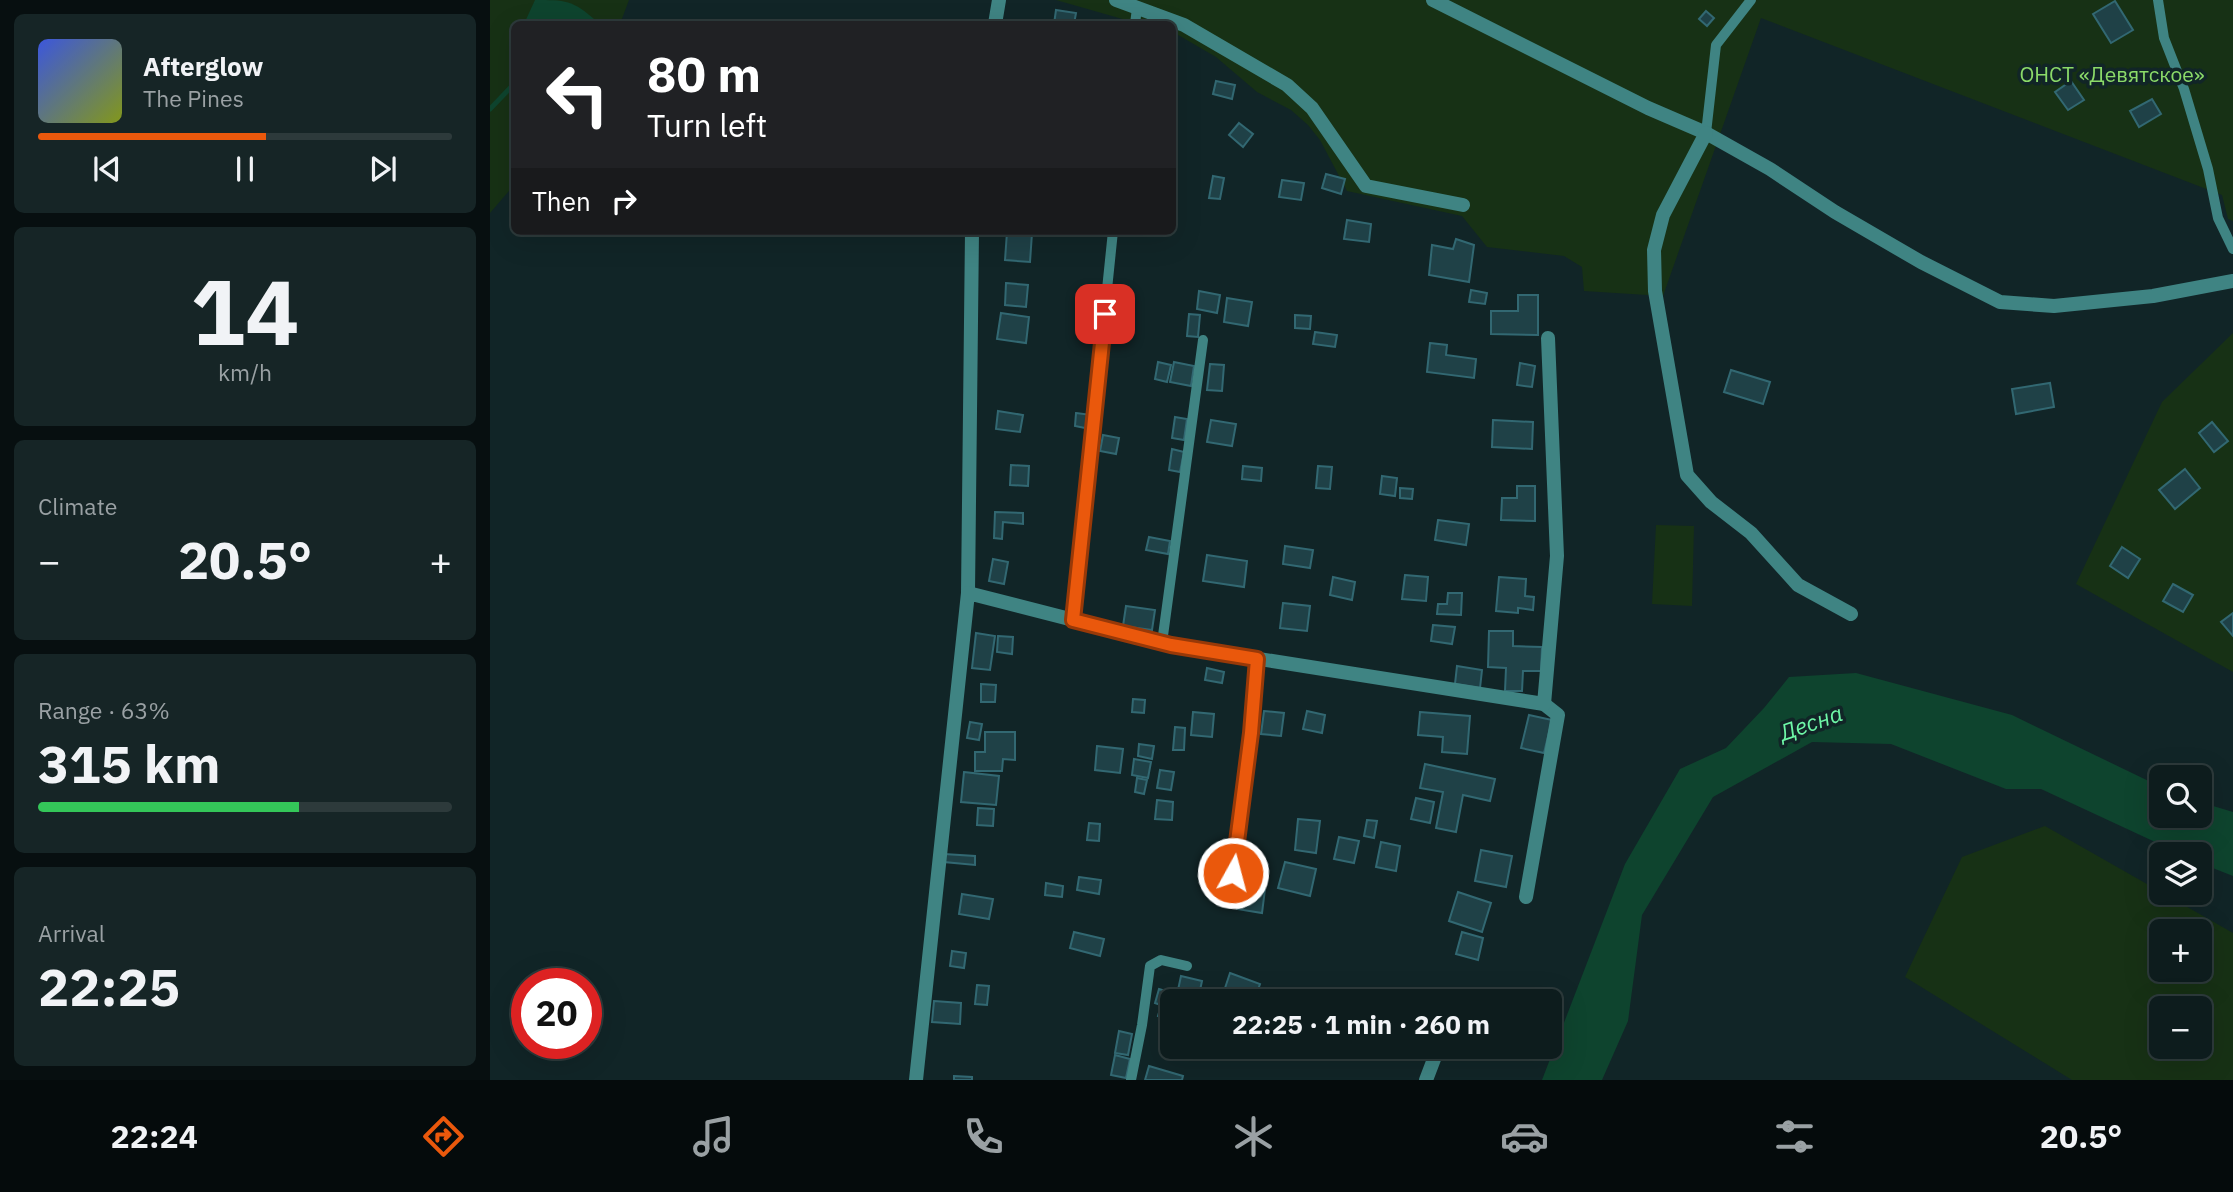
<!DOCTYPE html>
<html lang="en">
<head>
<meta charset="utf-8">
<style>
	:root { --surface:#0d1c1d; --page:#162526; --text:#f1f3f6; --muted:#9aa1a4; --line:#2d3a3b; --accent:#ea580c }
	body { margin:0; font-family:"IBM Plex Sans",sans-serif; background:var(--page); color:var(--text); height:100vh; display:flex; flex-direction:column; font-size:26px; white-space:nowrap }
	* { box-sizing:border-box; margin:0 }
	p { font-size:23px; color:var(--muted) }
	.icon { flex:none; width:38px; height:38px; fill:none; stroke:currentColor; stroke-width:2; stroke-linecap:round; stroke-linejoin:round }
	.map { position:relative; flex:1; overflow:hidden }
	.panel { display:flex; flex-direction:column; gap:14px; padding:14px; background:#070f10; width:490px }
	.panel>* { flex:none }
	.banner { position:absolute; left:21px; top:21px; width:665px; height:214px; border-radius:10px; box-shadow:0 7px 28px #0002,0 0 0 2px var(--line); background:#202124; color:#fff; overflow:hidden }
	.tools { position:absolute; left:1659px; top:765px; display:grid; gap:14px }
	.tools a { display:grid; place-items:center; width:63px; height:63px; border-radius:10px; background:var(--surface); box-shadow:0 7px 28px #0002,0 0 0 2px var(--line); font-size:35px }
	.speed { position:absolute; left:21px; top:968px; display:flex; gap:14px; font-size:35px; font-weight:700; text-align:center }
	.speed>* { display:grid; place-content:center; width:91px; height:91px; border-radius:50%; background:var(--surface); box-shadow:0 7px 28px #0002,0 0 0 2px var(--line); line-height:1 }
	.speed .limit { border:10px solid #d22; background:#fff; color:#111 }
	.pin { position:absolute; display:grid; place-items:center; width:60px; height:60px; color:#fff; margin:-30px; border-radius:14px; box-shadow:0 4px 10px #0006 }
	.me { position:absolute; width:77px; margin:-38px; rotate:7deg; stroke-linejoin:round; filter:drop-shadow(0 0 5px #0008) }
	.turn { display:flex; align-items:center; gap:24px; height:147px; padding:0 21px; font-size:32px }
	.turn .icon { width:91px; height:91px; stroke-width:2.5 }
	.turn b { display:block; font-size:49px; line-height:60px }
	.then { display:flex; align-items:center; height:66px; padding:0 21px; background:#0003; gap:14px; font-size:26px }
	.big { font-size:52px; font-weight:700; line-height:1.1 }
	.panel .tile { flex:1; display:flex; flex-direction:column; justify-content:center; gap:10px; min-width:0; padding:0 24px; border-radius:10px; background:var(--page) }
	.panel .dial { align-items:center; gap:0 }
	.dial b { font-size:91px; line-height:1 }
	.song { display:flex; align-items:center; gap:21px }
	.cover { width:84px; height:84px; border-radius:10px; background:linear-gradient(135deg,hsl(230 70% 55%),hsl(70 70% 35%)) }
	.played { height:7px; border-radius:4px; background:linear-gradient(90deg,var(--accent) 55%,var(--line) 55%) }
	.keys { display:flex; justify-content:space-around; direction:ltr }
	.heat { display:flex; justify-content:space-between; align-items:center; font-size:38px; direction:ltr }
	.charge { height:10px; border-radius:5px; background:linear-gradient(90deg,#34c759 63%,var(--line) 0) }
	.trip { position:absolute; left:670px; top:989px; width:402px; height:70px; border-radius:10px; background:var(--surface); box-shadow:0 7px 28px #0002,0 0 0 2px var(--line); font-weight:700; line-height:70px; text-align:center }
	.menu { display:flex; height:112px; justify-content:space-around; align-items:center; background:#050b0c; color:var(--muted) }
	.menu .icon { width:49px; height:49px }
	.menu .selected { color:var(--accent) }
	.menu b { font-size:32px; color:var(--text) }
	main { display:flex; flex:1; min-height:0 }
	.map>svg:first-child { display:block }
	.green { fill:#173115; fill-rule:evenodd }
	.water { fill:#0e442e }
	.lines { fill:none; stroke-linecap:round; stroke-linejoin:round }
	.stream { stroke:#0e442e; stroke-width:5 }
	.building { fill:#1f4147; stroke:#326872; stroke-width:2 }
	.lane { stroke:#3f8483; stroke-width:10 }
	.street { stroke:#3f8483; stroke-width:14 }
	.route-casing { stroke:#983908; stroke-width:18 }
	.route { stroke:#ea580c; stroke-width:12 }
	.labels { text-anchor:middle; stroke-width:7; stroke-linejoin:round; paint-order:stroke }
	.park-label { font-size:21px; fill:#8bda69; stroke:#112527 }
	.water-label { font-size:23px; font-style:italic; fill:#6ef7a7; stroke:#112527 }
</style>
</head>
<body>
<main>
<section class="panel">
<div class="tile">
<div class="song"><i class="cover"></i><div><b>Afterglow</b><p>The Pines</p></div></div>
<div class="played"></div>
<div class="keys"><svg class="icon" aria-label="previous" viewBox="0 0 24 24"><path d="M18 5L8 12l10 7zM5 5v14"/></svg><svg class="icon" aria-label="pause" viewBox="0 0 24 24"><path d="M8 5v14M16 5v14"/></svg><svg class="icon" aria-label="next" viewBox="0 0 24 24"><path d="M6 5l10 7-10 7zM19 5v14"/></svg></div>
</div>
<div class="tile dial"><b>14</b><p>km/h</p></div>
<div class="tile"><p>Climate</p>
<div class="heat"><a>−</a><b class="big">20.5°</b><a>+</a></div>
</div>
<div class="tile"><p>Range · 63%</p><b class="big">315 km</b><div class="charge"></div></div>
<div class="tile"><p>Arrival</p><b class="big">22:25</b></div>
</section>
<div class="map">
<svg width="1743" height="1080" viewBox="0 0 1743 1080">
	<rect width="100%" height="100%" fill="#112527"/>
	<g class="green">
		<polygon points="0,0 139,0 130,24 24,24 24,185 0,213"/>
		<polygon points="566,0 1743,0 1743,221 1738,219 1732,195 1271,18 1173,296 1094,291 1092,267 1074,256 997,247 972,216 857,191 830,140 818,125 801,110 767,92 726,57 683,32 682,24 643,22"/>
		<polygon points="1743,333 1743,672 1586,584 1672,402"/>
		<polygon points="1166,525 1204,526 1202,606 1162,604"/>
		<path d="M1555,826l188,107v147h-161l-167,-103 57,-120zM1710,931v39h-39v-39zM1710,1008v38h-39v-38z"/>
	</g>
	<g class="water">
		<path d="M45,0c30,0 38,0 60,20l-1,4h-70z"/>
		<polygon points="1366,673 1522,715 1671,787 1671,816 1710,816 1710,802 1743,812 1743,876 1710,863 1710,854 1691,854 1551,789 1516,789 1401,744 1322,742 1223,797 1152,915 1138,1021 1112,1080 1052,1080 1135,864 1190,769 1236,748 1274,708 1299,677"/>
	</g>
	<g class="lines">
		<polyline class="stream" points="0,109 24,84"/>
	</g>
	<g class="building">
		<polygon points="1625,1 1643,30 1621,43 1603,14"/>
		<polygon points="566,10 586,13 584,24 564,24"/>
		<polygon points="1216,11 1224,18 1217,26 1209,19"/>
		<polygon points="726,81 745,85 742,99 723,94"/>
		<polygon points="1581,81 1594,100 1578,110 1565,92"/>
		<polygon points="1662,99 1671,114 1649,127 1640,111"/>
		<polygon points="749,123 763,134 753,147 739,135"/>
		<polygon points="836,174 855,179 851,194 832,188"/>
		<polygon points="723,176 734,178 730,199 719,198"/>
		<polygon points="792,180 814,183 811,200 789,197"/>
		<polygon points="857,220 881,224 879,242 854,239"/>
		<polygon points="517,232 542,233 540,262 515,260"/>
		<polygon points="966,239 984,245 979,282 939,275 942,245 963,249"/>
		<polygon points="516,283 538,285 536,307 515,305"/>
		<polygon points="981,290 997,293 995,304 979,302"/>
		<polygon points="709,291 730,295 727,313 707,309"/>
		<polygon points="1028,295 1048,295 1048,335 1001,334 1001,311 1028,311"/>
		<polygon points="737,298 762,302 758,326 734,322"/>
		<polygon points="511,313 539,317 536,343 507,339"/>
		<polygon points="699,314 710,315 708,337 697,336"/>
		<polygon points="805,315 821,316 820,329 805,328"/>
		<polygon points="825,332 847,335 845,347 823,344"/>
		<polygon points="940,343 957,345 956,355 986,359 984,378 937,372"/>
		<polygon points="668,362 681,365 677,382 665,379"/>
		<polygon points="684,362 704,366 701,386 680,382"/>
		<polygon points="1030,363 1045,366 1042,387 1027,385"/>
		<polygon points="720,364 734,365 732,391 717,390"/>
		<polygon points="1241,370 1280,382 1273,404 1234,392"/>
		<polygon points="1560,383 1564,407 1526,414 1522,389"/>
		<polygon points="508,411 533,415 530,432 506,429"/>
		<polygon points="586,413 602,415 600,429 585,426"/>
		<polygon points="685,417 697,419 694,440 682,438"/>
		<polygon points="721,420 746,424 742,446 717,442"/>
		<polygon points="1003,420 1043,422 1042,449 1002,447"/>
		<polygon points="1722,422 1738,441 1724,452 1709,433"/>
		<polygon points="613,435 629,438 626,454 610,451"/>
		<polygon points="682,449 694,452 690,472 679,470"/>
		<polygon points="521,465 539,466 538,486 520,485"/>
		<polygon points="753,466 772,468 771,481 752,479"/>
		<polygon points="828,466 842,467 840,489 826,488"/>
		<polygon points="1695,469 1710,488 1685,509 1669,490"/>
		<polygon points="892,476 907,478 905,496 890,494"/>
		<polygon points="1027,486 1045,486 1045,521 1011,520 1012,498 1027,498"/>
		<polygon points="910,488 923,489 922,499 910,498"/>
		<polygon points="505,512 533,513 533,524 513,522 512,539 504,538"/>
		<polygon points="948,520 979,524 976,545 945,540"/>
		<polygon points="659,537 680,541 678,554 656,550"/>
		<polygon points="795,546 823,550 820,568 793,564"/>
		<polygon points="1632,547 1650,559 1638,578 1620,566"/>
		<polygon points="717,555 757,561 754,587 713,581"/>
		<polygon points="503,559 518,562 514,584 499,581"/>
		<polygon points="915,575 938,577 936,601 912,599"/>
		<polygon points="843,577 865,582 862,600 840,595"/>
		<polygon points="1009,577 1036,579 1035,596 1044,597 1043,610 1028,608 1028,613 1006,611"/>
		<polygon points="1683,584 1703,595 1693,612 1673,601"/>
		<polygon points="958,593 972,593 971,615 947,614 948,604 957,604"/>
		<polygon points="793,603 820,606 817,631 790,628"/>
		<polygon points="636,606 665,610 662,630 633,626"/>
		<polygon points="1743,613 1743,636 1731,622"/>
		<polygon points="943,625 965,627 962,644 941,641"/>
		<polygon points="999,631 1023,631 1023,646 1052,647 1051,671 1033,671 1032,691 1015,691 1016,668 998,667"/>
		<polygon points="486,633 505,636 500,670 482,668"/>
		<polygon points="508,636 523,637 522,654 507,652"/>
		<polygon points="967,666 992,670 990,688 965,684"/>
		<polygon points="717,668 734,672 732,683 715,680"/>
		<polygon points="491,684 506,685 505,702 491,702"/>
		<polygon points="643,699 655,700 654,713 642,712"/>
		<polygon points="774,711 794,713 791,736 771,734"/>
		<polygon points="817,711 835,715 832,733 813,729"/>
		<polygon points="703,712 724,714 722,737 701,735"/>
		<polygon points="930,712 980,716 977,754 952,752 953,737 928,735"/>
		<polygon points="1039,715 1062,720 1054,753 1031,748"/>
		<polygon points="480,722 492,724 489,740 477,738"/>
		<polygon points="685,727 695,728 694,750 683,750"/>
		<polygon points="495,732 525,732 525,760 513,759 512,771 485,771 485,752 495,752"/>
		<polygon points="649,744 664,746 662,759 648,756"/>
		<polygon points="607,746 633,749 630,773 605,770"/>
		<polygon points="644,759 661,762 658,778 642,775"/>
		<polygon points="935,764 1005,779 1000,801 973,795 966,832 946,828 953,792 930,788"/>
		<polygon points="670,770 684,772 681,790 667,788"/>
		<polygon points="474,772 509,776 506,805 471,802"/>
		<polygon points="647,778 657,780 654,794 645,792"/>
		<polygon points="926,798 944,802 940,823 921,819"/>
		<polygon points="667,800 683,802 682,820 665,819"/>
		<polygon points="488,808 504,809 503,826 487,825"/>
		<polygon points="808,819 830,821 826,853 805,850"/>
		<polygon points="877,820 887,821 884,838 874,836"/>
		<polygon points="599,823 610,824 609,841 597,840"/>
		<polygon points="849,837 869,841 864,863 844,859"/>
		<polygon points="891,842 910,846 906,871 886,867"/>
		<polygon points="991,850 1022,856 1016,887 985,881"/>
		<polygon points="454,854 485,856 485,865 454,862"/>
		<polygon points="795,862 826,869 820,896 788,888"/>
		<polygon points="589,877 611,880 609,894 587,890"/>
		<polygon points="556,883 573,886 572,897 555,895"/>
		<polygon points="751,885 775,889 772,913 747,909"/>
		<polygon points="968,892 1001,903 992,932 959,921"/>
		<polygon points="472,894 503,899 499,919 469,914"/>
		<polygon points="584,932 614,939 610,956 580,948"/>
		<polygon points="972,932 993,938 988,960 966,954"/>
		<polygon points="462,951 476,953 474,968 460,966"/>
		<polygon points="740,973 770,984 764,1001 734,991"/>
		<polygon points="691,976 712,981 709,995 688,990"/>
		<polygon points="487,985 499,986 497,1005 485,1004"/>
		<polygon points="669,989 688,995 686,1001 682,1001 681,1020 668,1016 671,1005 665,1003"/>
		<polygon points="444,1001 471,1003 470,1024 442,1022"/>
		<polygon points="629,1031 642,1034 638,1055 625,1053"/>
		<polygon points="625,1055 640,1059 636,1078 621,1075"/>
		<polygon points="659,1066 693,1076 692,1080 655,1080"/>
		<polygon points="464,1076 482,1077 482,1080 464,1080"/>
	</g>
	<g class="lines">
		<g class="lane">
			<polyline points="1668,0 1674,38 1694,89 1718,169 1728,218 1743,249"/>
			<polyline points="645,24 647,8"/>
			<polyline points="1216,133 1226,45 1261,0"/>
			<polyline points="583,620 623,231"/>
			<polyline points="672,643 713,340"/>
			<polyline points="743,873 761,733 767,659"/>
			<polyline points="641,1080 652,1025 660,966 671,960 697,966"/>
		</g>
		<g class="street">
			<polyline points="626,0 694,25 797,85 822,108 876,186 973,205"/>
			<polyline points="943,0 1158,108 1216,133 1280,169 1345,212 1431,262 1510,302 1564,306 1663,296 1743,281"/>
			<polyline points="505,24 509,0"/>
			<polyline points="1216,133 1173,215 1164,250 1165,291 1197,475 1221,502 1261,533 1308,585 1361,614"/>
			<polyline points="478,593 482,231"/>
			<polyline points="1036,897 1068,715 1054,704"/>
			<polyline points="426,1080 478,593 681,645 1054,704 1067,556 1058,338"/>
			<polyline points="936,1080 949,1046"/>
		</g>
	</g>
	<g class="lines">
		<defs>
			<polyline id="route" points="615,314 583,620 681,645 767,659 761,733 743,873"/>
		</defs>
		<use href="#route" class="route-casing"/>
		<use href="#route" class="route"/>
	</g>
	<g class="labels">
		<g class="park-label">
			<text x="1622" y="82">ОНСТ «Девятское»</text>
		</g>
		<g class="water-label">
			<text transform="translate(1321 723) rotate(-19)" y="8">Десна</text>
		</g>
	</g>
</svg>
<div class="tools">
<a><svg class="icon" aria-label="search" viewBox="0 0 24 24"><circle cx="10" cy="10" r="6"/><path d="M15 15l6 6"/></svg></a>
<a><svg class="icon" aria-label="layers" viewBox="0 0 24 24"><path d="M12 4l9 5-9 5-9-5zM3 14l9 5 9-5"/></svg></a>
<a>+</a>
<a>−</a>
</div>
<div class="speed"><div class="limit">20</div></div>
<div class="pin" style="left:615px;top:314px;background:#d93025"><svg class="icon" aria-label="arrive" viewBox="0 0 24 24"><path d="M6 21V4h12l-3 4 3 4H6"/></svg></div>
<svg class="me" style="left:743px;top:873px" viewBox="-20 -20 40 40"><circle r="17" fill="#ea580c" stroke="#fff" stroke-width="3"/><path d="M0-11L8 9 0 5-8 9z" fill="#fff"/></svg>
<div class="trip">22:25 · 1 min · 260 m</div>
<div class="banner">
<div class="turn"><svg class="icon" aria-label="left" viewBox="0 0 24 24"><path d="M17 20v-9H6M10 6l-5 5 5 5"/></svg><div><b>80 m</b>Turn left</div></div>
<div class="then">Then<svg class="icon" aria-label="right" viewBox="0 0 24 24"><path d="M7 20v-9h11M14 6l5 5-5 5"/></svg></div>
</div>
</div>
</main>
<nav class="menu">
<b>22:24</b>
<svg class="icon selected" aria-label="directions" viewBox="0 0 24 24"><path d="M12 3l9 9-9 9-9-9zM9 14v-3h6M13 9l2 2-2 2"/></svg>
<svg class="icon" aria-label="music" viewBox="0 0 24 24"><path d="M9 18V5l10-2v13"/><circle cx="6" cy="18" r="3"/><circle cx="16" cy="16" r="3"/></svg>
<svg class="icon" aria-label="phone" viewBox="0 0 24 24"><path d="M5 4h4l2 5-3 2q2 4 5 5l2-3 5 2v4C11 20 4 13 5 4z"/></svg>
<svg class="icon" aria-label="climate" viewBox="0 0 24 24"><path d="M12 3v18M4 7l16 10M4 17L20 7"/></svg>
<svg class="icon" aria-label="car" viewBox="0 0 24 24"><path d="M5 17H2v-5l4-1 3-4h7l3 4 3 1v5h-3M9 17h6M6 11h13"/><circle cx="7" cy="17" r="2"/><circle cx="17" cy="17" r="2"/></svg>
<svg class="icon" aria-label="filters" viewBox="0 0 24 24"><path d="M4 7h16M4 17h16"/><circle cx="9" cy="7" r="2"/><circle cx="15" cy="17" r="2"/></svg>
<b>20.5°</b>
</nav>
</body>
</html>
